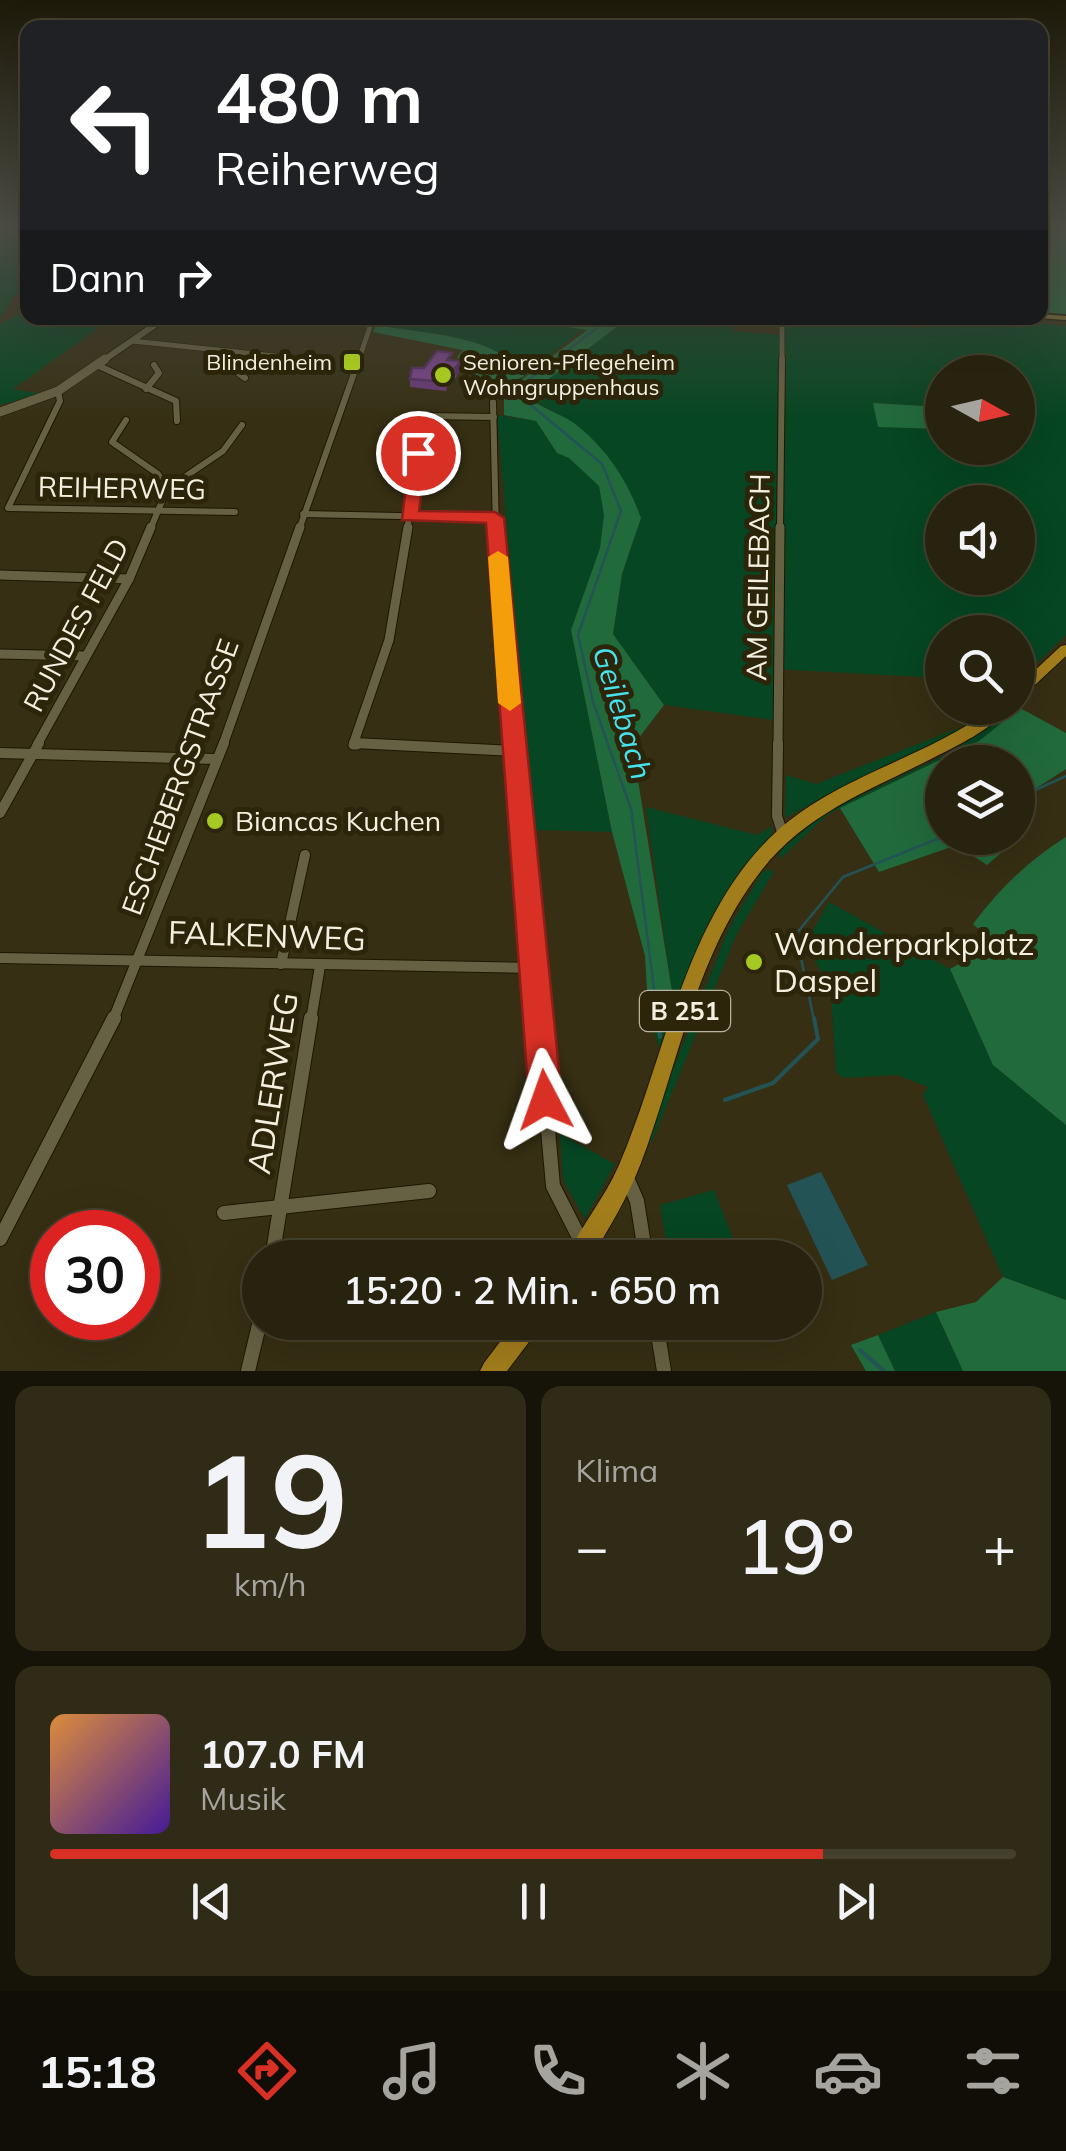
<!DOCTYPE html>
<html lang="de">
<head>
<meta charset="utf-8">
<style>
	:root { --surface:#28230e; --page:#302b17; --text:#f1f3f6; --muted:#a5a49e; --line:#44402e; --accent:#d93025 }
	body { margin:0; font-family:Mulish,sans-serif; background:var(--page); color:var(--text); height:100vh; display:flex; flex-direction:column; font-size:38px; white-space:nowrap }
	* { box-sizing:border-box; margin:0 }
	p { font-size:32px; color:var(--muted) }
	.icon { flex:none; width:55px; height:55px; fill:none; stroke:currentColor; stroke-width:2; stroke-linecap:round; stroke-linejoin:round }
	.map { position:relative; height:1371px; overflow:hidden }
	.panel { display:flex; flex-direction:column; gap:15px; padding:15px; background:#161308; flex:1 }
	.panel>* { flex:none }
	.top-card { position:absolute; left:20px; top:20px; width:1028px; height:305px; border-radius:20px; box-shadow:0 10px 40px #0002,0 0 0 2px var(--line); background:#202124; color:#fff; overflow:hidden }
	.needle { width:65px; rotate:98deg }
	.buttons { position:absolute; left:925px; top:355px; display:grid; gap:20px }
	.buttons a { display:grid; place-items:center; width:110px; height:110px; border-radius:50%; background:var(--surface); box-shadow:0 10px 40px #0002,0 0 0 2px var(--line); font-size:50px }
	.speed { position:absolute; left:30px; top:1210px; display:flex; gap:20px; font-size:50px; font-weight:700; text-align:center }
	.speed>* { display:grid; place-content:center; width:130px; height:130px; border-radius:50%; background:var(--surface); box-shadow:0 10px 40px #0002,0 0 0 2px var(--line); line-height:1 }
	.speed .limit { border:15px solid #d22; background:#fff; color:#111 }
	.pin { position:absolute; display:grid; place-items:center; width:85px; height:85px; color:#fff; margin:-42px; border:5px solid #fff; border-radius:50%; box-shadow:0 2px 10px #0007 }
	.me { position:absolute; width:110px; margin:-55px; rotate:356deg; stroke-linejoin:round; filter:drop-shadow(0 0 8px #0008) }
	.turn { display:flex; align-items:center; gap:35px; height:210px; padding:0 30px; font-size:45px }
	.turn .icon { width:130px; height:130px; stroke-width:2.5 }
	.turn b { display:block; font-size:70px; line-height:85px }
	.then { display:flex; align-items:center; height:95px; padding:0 30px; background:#0003; gap:20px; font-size:38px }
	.big { font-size:75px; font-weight:600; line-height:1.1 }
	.panel .tile { flex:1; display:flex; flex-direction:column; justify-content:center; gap:15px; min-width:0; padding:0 35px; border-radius:20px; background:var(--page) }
	.panel .dial { align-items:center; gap:0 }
	.dial b { font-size:130px; line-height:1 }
	.song { display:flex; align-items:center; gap:30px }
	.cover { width:120px; height:120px; border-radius:15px; background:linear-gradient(135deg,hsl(30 70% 55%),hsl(260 70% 35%)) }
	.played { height:10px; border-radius:5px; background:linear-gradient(90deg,var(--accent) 80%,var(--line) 80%) }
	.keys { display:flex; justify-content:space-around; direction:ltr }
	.heat { display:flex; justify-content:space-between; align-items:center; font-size:55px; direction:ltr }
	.panel .tiles { flex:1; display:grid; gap:15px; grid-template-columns:1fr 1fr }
	.tile:last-child { grid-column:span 2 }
	.trip { position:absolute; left:242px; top:1240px; width:580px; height:100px; border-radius:50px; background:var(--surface); box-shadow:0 10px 40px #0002,0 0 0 2px var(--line); font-weight:600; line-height:100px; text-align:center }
	.menu { display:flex; height:160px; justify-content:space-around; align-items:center; background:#100e06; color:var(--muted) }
	.menu .icon { width:70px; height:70px }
	.menu .active { color:var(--accent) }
	.menu b { font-size:45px; color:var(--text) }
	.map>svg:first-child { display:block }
	.green { fill:#064622; fill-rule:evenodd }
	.forest { fill:#216a3c }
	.water { fill:#245356 }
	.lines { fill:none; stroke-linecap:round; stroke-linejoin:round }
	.stream-far1 { stroke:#245356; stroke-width:2.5 }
	.stream { stroke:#245356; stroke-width:4 }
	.minor-far4-casing { stroke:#1d1700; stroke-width:6 }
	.minor-far3-casing { stroke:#1d1700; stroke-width:8 }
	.minor-far2-casing { stroke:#1d1700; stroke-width:11 }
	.minor-far1-casing { stroke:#1d1700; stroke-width:12 }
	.minor-casing { stroke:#1d1700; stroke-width:16 }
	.tertiary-far1-casing { stroke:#1d1700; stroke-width:8 }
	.tertiary-casing { stroke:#1d1700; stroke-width:10 }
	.secondary-casing { stroke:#1d1700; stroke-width:3 }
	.primary-casing { stroke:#1d1700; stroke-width:2 }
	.minor-far4 { stroke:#676143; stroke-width:5 }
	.minor-far3 { stroke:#676143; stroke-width:6 }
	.minor-far2 { stroke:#676143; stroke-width:9 }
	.minor-far1 { stroke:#676143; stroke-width:10 }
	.minor { stroke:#676143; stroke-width:14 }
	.tertiary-far1 { stroke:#676143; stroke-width:6 }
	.tertiary { stroke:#676143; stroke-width:9 }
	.secondary { fill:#846f30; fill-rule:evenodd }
	.primary { fill:#a27d1c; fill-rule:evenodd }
	.wall { fill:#6a3a79 }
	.shaded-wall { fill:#562f63 }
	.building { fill:#7b438d; stroke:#562f63; stroke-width:2.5 }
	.route { fill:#d93025; stroke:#8d1f18; stroke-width:2.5 }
	.slow { fill:#f59e0b }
	.poi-dot { fill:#a5c823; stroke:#2c2509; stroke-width:4 }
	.labels { text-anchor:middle; stroke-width:10; stroke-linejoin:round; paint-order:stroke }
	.far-poi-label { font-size:22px; fill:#f4f0e0; stroke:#2c2509; text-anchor:end }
	.shield { fill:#2c2509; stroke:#b8b3a0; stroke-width:2.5 }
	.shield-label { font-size:25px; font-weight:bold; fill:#f4f0e0 }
	.street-label { font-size:28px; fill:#f4f0e0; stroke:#2c2509 }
	.poi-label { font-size:28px; fill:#f4f0e0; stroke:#2c2509; text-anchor:start }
	.water-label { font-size:30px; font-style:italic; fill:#47e2ee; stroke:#2c2509 }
	.near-street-label { font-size:32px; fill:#f4f0e0; stroke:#2c2509 }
	.near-poi-label { font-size:32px; fill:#f4f0e0; stroke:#2c2509; text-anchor:start }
</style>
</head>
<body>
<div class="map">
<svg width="1066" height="1371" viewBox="0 0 1066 1371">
	<rect width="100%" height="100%" fill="#362f13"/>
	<g class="green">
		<polygon points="0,233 27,236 27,278 0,317"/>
		<polygon points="27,310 28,318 112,318 13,389 41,394 0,405 0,324"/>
		<path d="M378,318h101l105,10 -60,48c-25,-42 -102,-42 -148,-51z"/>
		<path d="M628,318h104l1,13 46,4v63l7,1 -1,-78 136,7 -2,-10h67l80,8v309l-48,46v-49h-76v46l-168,-9 -1,51 -109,-15 -51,-71 9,-60 19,-56 -64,-93 -47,-26 11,-14zM942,372h76v76h-76v-19l-64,-2 -4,-24 68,4zM942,502h76v76h-76z"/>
		<polygon points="497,415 536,421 557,453 569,458 599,486 605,515 600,548 571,630 612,832 534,830"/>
		<polygon points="1020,708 979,741 827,815 780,859 779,852 824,813 947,754"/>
		<polygon points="969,724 935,746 842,787 785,818 786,775 816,784"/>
		<polygon points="646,807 757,835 773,826 771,835 740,870 659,1048 648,1007 663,1009 672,991"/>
		<polygon points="770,870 774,872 737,933 653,1139 638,1158 729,928 763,871"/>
		<polygon points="829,902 950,969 993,1065 1066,1125 1066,1300 1003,1277 923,1095 928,1087 897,1075 843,1078 836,1072 831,992 806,942"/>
		<polygon points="560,1134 615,1164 585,1219 563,1180"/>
		<polygon points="714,1190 739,1254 669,1257 660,1205"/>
		<polygon points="936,1312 963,1371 895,1371 878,1335"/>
	</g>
	<g class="forest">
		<polygon points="1040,229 1066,229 1066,314 1040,312"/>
		<path d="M550,318h78l-87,67 -11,14c15,11 35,16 49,28 30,25 49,55 62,91l-19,56 -9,60 51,71 -26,34 -1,35 35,217 -8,18 -16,-2 -3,-51 -33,-124 -41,-202 29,-82 4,-33 -5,-29 -30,-28 -12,-5 -21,-32 -32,-6v-22l83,-63 -39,-6z"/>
		<path d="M376,325c46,9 123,9 148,51l-30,15 -37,-34 6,-7 -90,-18z"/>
		<polygon points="873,403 942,407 942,429 878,427"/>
		<polygon points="1020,708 1066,733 1066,769 1018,800 1018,762 942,762 942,838 983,838 1002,852 987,865 957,845 879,872 840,808 979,741"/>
		<path d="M1066,837v288l-73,-60 -43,-96 21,-12 17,-19 -15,-14c27,-36 56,-64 93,-87z"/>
		<polygon points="1003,1277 1066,1300 1066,1371 963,1371 936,1312 976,1302"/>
		<polygon points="878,1335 895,1371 866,1371 851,1345"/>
	</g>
	<polygon class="water" points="821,1172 868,1265 832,1280 787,1185"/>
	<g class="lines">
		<g class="stream-far1">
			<polyline points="610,318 514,391 602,464 621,511 578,635 593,702 631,809 658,1020"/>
			<polyline points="1018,798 1066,776"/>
			<polyline points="814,1020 796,934 843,877 942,837"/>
		</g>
		<g class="stream">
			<polyline points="658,1018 660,1037"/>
			<polyline points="725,1100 773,1083 818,1039 814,1018"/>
			<polyline points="860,1350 884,1371"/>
		</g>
		<defs>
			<g id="minor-far4">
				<polyline points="318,318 371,322"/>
				<polyline points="132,341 294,358"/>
				<polyline points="216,351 220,362"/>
				<polyline points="358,362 373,318"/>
				<polyline points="782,362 782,318"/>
			</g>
			<g id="minor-far3">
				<polyline points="219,359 245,378"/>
				<polyline points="99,366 176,401 177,421"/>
				<polyline points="146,389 159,373 154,365"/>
				<polyline points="58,391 60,401 8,508 235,512"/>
				<polyline points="493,402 496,530"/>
				<polyline points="126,420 112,442 158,474 167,489"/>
				<polyline points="303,514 495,518"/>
				<polyline points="150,530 167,489 223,451 242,425"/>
				<polyline points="299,530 359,359"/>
				<polyline points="407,530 426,416 494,417"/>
				<polyline points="780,530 782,359"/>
			</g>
			<g id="minor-far2">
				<polyline points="496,527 514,745"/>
				<polyline points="0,575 129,579"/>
				<polyline points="0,654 84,656"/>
				<polyline points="37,745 129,579 151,527"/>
				<polyline points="223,745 300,527"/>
				<polyline points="357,745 353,745 389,640 408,527"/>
				<polyline points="778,745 780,527"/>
			</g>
			<g id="minor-far1">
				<polyline points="354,743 514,751"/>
				<polyline points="514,743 538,1020"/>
				<polyline points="778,743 777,816 783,835"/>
				<polyline points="0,753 215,759"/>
				<polyline points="0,813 39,743"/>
				<polyline points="0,958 532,968"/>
				<polyline points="281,964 305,855"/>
				<polyline points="113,1020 224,743"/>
				<polyline points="311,1020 320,966"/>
			</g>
			<g id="minor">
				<polyline points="538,1018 553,1186 583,1245"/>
				<polyline points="627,1178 637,1201 646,1258"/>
				<polyline points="224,1213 429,1191"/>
				<polyline points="0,1239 114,1018"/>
				<polyline points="272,1258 311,1018"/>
				<polyline points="656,1322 664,1371"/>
				<polyline points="248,1371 260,1321"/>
			</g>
			<polyline id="tertiary-far1" points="101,362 165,318"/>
			<polyline id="tertiary" points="0,412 58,391 105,359"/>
			<polygon id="secondary" points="1040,314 1066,316 1066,320 1037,318 1040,318"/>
			<g id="primary">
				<polygon points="1066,645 1066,656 1023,696 1018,698 1018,686 1061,646"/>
				<path d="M993,708h16c-19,22 -50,37 -76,50 -64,33 -130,56 -175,117 -63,83 -81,193 -117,288 -13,34 -31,64 -50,95h-24c13,-32 38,-60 52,-93 47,-109 66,-249 157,-333 61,-56 150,-74 217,-124z"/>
				<polygon points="515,1322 541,1322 538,1330 507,1371 480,1371 484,1363"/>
			</g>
		</defs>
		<use href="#minor-far4" class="minor-far4-casing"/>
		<use href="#minor-far3" class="minor-far3-casing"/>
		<use href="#minor-far2" class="minor-far2-casing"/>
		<use href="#minor-far1" class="minor-far1-casing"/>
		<use href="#minor" class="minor-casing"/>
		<use href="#tertiary-far1" class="tertiary-far1-casing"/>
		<use href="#tertiary" class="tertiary-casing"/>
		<use href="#secondary" class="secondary-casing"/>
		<use href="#primary" class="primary-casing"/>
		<use href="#minor-far4" class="minor-far4"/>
		<use href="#minor-far3" class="minor-far3"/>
		<use href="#minor-far2" class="minor-far2"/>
		<use href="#minor-far1" class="minor-far1"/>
		<use href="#minor" class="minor"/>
		<use href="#tertiary-far1" class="tertiary-far1"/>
		<use href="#tertiary" class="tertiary"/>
		<use href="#secondary" class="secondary"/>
		<use href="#primary" class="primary"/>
	</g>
	<polygon class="wall" points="453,360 460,361 460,370 456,378 450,377 446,391 410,387 410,379 424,368"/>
	<polygon class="shaded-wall" points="460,361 460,370 456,378 455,369"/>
	<polygon class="building" points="437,351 452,353 447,360 460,361 455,369 449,368 446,382 410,379 412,368 424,368"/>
	<linearGradient id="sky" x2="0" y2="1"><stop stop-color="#1e1a0a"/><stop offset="0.54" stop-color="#4c4d44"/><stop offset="1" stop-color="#4c4d44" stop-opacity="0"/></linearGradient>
	<rect width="1066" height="421" fill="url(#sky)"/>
	<polygon class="route" points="418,448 427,453 419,511 495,512 504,518 562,1100 557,1112 545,1117 534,1112 529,1100 486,523 402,520 410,453"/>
	<polygon class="slow" points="498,551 508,557 521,703 510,711 498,703 488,557"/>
	<g class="poi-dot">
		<rect x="342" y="352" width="20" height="20" rx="5"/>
		<circle cx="443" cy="375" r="10"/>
		<circle cx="215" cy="821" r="10"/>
		<circle cx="754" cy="962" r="10"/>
	</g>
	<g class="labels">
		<g class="far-poi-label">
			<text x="332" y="370">Blindenheim</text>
			<text x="463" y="370" text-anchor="start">Senioren-Pflegeheim<tspan x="463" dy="25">Wohngruppenhaus</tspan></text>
		</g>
		<rect class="shield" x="640" y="991" width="90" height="40" rx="8"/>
		<g class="shield-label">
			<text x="685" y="1020">B 251</text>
		</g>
		<g class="street-label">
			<text transform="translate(122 488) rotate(1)" y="10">REIHERWEG</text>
			<text transform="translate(758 577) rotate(-89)" y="10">AM GEILEBACH</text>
			<text transform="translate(76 625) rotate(-62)" y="10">RUNDES FELD</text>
			<text transform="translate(180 777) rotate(-70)" y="10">ESCHEBERGSTRASSE</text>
		</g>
		<g class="poi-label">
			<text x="235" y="831">Biancas Kuchen</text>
		</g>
		<g class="water-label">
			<text transform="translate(622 713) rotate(73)" y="10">Geilebach</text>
		</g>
		<g class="near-street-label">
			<text transform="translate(267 936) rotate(2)" y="11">FALKENWEG</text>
			<text transform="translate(273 1083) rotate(-81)" y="11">ADLERWEG</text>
		</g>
		<g class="near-poi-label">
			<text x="774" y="955">Wanderparkplatz<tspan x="774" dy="37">Daspel</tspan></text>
		</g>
	</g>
</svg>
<div class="buttons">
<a><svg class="needle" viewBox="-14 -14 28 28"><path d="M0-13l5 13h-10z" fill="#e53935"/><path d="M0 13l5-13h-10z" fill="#a5a49e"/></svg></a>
<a><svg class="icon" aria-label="sound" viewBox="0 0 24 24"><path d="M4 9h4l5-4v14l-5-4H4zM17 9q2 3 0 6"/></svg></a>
<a><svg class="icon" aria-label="search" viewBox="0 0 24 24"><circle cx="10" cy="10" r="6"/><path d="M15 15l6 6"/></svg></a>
<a><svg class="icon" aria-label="layers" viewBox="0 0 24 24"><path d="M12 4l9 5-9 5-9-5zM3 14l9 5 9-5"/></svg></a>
</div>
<div class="speed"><div class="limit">30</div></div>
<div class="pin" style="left:418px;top:453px;background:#d93025"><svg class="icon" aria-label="arrive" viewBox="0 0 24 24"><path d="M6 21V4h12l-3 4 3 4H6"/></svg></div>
<svg class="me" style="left:545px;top:1100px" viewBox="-20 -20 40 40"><path d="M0-17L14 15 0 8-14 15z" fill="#d93025" stroke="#fff" stroke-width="4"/></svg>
<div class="trip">15:20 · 2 Min. · 650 m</div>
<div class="top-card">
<div class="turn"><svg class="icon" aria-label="left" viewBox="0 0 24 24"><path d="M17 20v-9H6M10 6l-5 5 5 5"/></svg><div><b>480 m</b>Reiherweg</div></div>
<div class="then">Dann<svg class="icon" aria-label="right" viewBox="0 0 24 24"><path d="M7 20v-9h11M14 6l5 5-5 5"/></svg></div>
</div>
</div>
<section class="panel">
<div class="tiles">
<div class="tile dial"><b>19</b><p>km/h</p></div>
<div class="tile"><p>Klima</p>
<div class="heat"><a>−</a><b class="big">19°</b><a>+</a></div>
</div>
<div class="tile">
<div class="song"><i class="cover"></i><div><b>107.0 FM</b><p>Musik</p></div></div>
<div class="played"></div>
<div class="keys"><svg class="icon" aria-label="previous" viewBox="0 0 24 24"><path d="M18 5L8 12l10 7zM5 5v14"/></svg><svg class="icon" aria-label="pause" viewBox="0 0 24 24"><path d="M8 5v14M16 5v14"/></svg><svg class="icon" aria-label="next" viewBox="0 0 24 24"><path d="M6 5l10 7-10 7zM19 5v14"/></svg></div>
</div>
</div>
</section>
<nav class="menu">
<b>15:18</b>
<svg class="icon active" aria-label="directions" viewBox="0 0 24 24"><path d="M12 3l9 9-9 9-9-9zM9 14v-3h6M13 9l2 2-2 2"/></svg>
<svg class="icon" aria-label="music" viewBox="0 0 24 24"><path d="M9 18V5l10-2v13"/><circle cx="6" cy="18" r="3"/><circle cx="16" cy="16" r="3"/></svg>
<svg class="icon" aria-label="phone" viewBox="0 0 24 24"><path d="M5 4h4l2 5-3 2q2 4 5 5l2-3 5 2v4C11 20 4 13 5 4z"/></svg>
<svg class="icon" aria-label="climate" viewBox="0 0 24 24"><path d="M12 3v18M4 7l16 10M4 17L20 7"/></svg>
<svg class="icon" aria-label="car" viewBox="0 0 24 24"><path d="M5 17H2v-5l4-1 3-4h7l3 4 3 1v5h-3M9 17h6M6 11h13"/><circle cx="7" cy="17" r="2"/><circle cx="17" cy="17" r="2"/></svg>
<svg class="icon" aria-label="filters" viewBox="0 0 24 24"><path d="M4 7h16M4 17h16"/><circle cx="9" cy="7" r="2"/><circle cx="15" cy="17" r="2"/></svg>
</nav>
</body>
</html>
